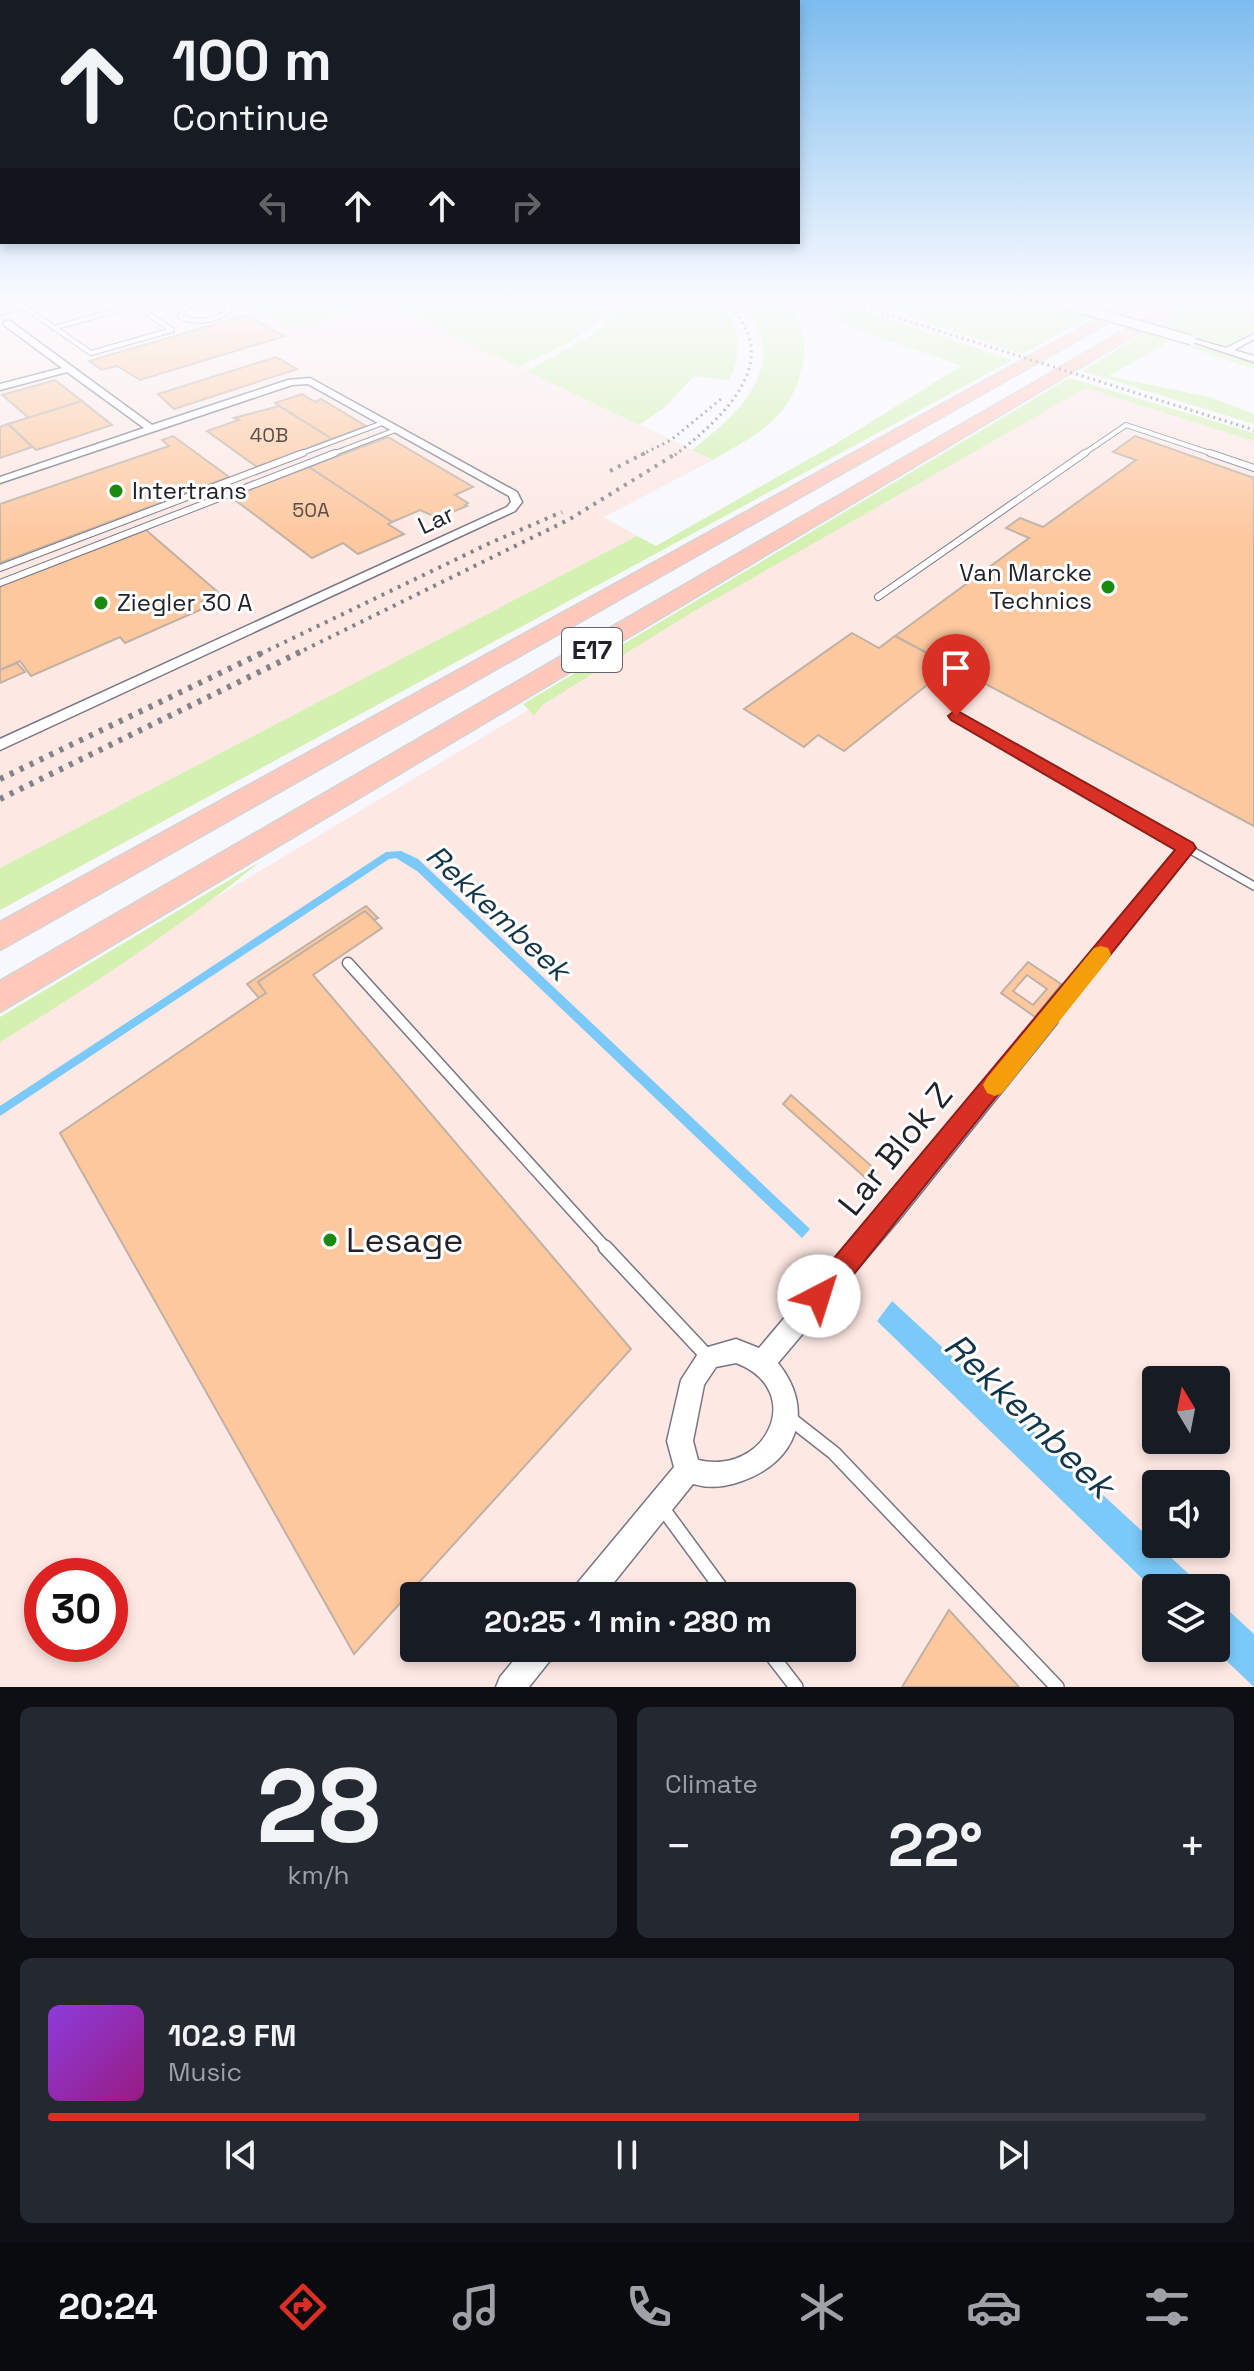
<!DOCTYPE html>
<html lang="en">
<head>
<meta charset="utf-8">
<style>
	:root { --surface:#171b24; --page:#242831; --text:#f1f3f6; --muted:#9ea1a6; --line:#363941; --accent:#d93025 }
	body { margin:0; font-family:"Space Grotesk",sans-serif; background:var(--page); color:var(--text); height:100vh; display:flex; flex-direction:column; font-size:30px; white-space:nowrap }
	* { box-sizing:border-box; margin:0 }
	p { font-size:26px; color:var(--muted) }
	.icon { flex:none; width:44px; height:44px; fill:none; stroke:currentColor; stroke-width:2; stroke-linecap:round; stroke-linejoin:round }
	.map { position:relative; height:1687px; overflow:hidden }
	.side { display:flex; flex-direction:column; gap:20px; padding:20px; background:#0d0f14; flex:1 }
	.side>* { flex:none }
	.banner { position:absolute; left:0px; top:0px; width:800px; height:244px; box-shadow:0 4px 12px #0003; background:#171b24; color:var(--text); overflow:hidden }
	.needle { width:52px; rotate:350deg }
	.controls { position:absolute; left:1142px; top:1366px; display:grid; gap:16px }
	.controls a { display:grid; place-items:center; width:88px; height:88px; border-radius:8px; background:var(--surface); box-shadow:0 4px 12px #0003; font-size:40px }
	.speed { position:absolute; left:24px; top:1558px; display:flex; gap:16px; font-size:40px; font-weight:700; text-align:center }
	.speed>* { display:grid; place-content:center; width:104px; height:104px; border-radius:50%; background:var(--surface); box-shadow:0 4px 12px #0003; line-height:1 }
	.speed .limit { border:12px solid #d22; background:#fff; color:#111 }
	.pin { position:absolute; display:grid; place-items:center; width:68px; height:68px; color:#fff; margin:-82px -34px; border-radius:50% 50% 50% 0; rotate:-45deg; box-shadow:0 0 8px #0007 }
	.pin .icon { rotate:45deg }
	.me { position:absolute; width:88px; margin:-44px; rotate:40deg; stroke-linejoin:round; filter:drop-shadow(0 0 6px #0008) }
	.turn { display:flex; align-items:center; gap:28px; height:168px; padding:0 40px; font-size:36px }
	.turn .icon { width:104px; height:104px; stroke-width:2.5 }
	.turn b { display:block; font-size:56px; line-height:68px }
	.lanes { display:flex; align-items:center; height:76px; padding:0 40px; background:#0003; justify-content:center; gap:40px; direction:ltr }
	.lanes .off { opacity:.35 }
	.big { font-size:60px; font-weight:700; line-height:1.1 }
	.side .card { flex:1; display:flex; flex-direction:column; justify-content:center; gap:12px; min-width:0; padding:0 28px; border-radius:12px; background:var(--page) }
	.side .dial { align-items:center; gap:0 }
	.dial b { font-size:104px; line-height:1 }
	.song { display:flex; align-items:center; gap:24px }
	.cover { width:96px; height:96px; border-radius:12px; background:linear-gradient(135deg,hsl(270 70% 55%),hsl(310 70% 35%)) }
	.played { height:8px; border-radius:4px; background:linear-gradient(90deg,var(--accent) 70%,var(--line) 70%) }
	.keys { display:flex; justify-content:space-around; direction:ltr }
	.heat { display:flex; justify-content:space-between; align-items:center; font-size:44px; direction:ltr }
	.side .tiles { flex:1; display:grid; gap:20px; grid-template-columns:1fr 1fr }
	.card:last-child { grid-column:span 2 }
	.trip { position:absolute; left:400px; top:1582px; width:456px; height:80px; border-radius:8px; background:var(--surface); box-shadow:0 4px 12px #0003; font-weight:700; line-height:80px; text-align:center }
	.tabs { display:flex; height:128px; justify-content:space-around; align-items:center; background:#090b0e; color:var(--muted) }
	.tabs .icon { width:56px; height:56px }
	.tabs .current { color:var(--accent) }
	.tabs b { font-size:36px; color:var(--text) }
	.map>svg:first-child { display:block }
	.industrial { fill:#fde8e3; fill-rule:evenodd }
	.green { fill:#d4f1b2 }
	.water { fill:#7bc9f8 }
	.building { fill:#fec89f; stroke:#c1b1a5; stroke-width:2; fill-rule:evenodd }
	.lines { fill:none; stroke-linecap:round; stroke-linejoin:round }
	.service-far4-casing { stroke:#787586; stroke-width:6 }
	.service-far3-casing { stroke:#787586; stroke-width:8 }
	.service-far2-casing { stroke:#787586; stroke-width:10 }
	.service-far1-casing { stroke:#787586; stroke-width:13 }
	.service-casing { stroke:#787586; stroke-width:16 }
	.minor-casing { stroke:#787586; stroke-width:3 }
	.motorway-casing { stroke:#d3d3d4; stroke-width:3 }
	.service-far4 { stroke:#fff; stroke-width:4 }
	.service-far3 { stroke:#fff; stroke-width:6 }
	.service-far2 { stroke:#fff; stroke-width:7 }
	.service-far1 { stroke:#fff; stroke-width:10 }
	.service { stroke:#fff; stroke-width:13 }
	.minor { fill:#fff; fill-rule:evenodd }
	.motorway { fill:#ffc8bb; fill-rule:evenodd }
	.rail-far2 { stroke:#838289; stroke-width:3; stroke-dasharray:2 4; stroke-linecap:butt }
	.rail-far1 { stroke:#838289; stroke-width:4; stroke-dasharray:3 6; stroke-linecap:butt }
	.rail { stroke:#838289; stroke-width:6; stroke-dasharray:4 7; stroke-linecap:butt }
	.minor-bridge-casing { stroke:#787586; stroke-width:11; stroke-linecap:butt }
	.minor-bridge { stroke:#fff; stroke-width:9 }
	.route { fill:#d93025; stroke:#8d1f18; stroke-width:2 }
	.slow { fill:#f59e0b }
	.poi-dot { fill:#198b0e; stroke:#fff; stroke-width:3 }
	.labels { text-anchor:middle; stroke-width:6; stroke-linejoin:round; paint-order:stroke }
	.far-number-label { font-size:20px; fill:#5a4c46 }
	.far-poi-label { font-size:24px; fill:#232229; stroke:#fff; text-anchor:start }
	.far-street-label { font-size:24px; fill:#232229; stroke:#fff }
	.shield { fill:#fff; stroke:#656469; stroke-width:2 }
	.shield-label { font-size:26px; font-weight:bold; fill:#232229 }
	.water-label { font-size:30px; font-style:italic; fill:#14364a; stroke:#fff }
	.near-street-label { font-size:34px; fill:#232229; stroke:#fff }
	.near-poi-label { font-size:34px; fill:#232229; stroke:#fff; text-anchor:start }
	.near-water-label { font-size:36px; font-style:italic; fill:#14364a; stroke:#fff }
</style>
</head>
<body>
<div class="map">
<svg width="1254" height="1687" viewBox="0 0 1254 1687">
	<rect width="100%" height="100%" fill="#f7f7fe"/>
	<g class="industrial">
		<polygon points="0,302 245,302 263,314 299,329 387,302 713,460 604,517 637,536 0,868"/>
		<path d="M1075,382l179,57v1248h-1254v-660zM1156,1380h60v60h-60zM1156,1484h60v60h-60zM42,1576h68v68h-68zM1156,1588h60v60h-60zM414,1596h428v52h-428z"/>
	</g>
	<g class="green">
		<path d="M245,302h372c-24,32 -62,47 -98,65l-132,-65 -88,27 -36,-15z"/>
		<path d="M629,302h88c23,22 27,50 12,78l-35,-4 -30,32 -25,17 -112,-54 71,-39z"/>
		<path d="M739,302h43c5,6 13,11 16,18 14,28 2,72 -19,94 -18,20 -43,32 -66,46l-21,-10c48,-37 104,-89 47,-148z"/>
		<path d="M816,302h21l175,58 -1012,550v-42l637,-332 19,10 181,-103 124,-77c-39,-17 -82,-24 -120,-45 -9,-4 -16,-13 -25,-19z"/>
		<polygon points="865,302 1043,302 1092,316 1022,354"/>
		<polygon points="1196,302 1254,302 1254,332 1226,346 1156,326"/>
		<polygon points="1145,332 1254,361 1254,369 1170,341 1109,376 1209,397 1254,414 1254,424 1082,371"/>
		<polygon points="1069,378 1254,433 1254,441 1086,388 691,613 542,705 534,716 523,704"/>
		<path d="M261,861c-82,67 -171,126 -261,181v-25z"/>
	</g>
	<g class="water">
		<polygon points="401,851 418,859 810,1229 802,1238 417,871 396,858 389,859 0,1116 0,1106 386,852"/>
		<polygon points="892,1301 1204,1588 1156,1588 1156,1592 877,1321"/>
		<polygon points="1216,1599 1254,1634 1254,1687 1213,1648 1216,1648"/>
	</g>
	<g class="building">
		<polygon points="246,315 285,336 140,380 117,366 102,370 89,361"/>
		<polygon points="276,357 297,369 174,409 158,394"/>
		<polygon points="55,380 82,401 29,418 2,395"/>
		<polygon points="302,394 315,402 321,399 366,426 332,439 275,403"/>
		<polygon points="82,401 112,425 36,450 8,424"/>
		<polygon points="279,406 332,439 257,467 207,431 239,420 234,418"/>
		<polygon points="8,424 32,447 0,458 0,427"/>
		<polygon points="173,436 229,477 0,563 0,504 169,446 162,440"/>
		<polygon points="1135,436 1254,478 1254,826 895,636 1029,538 1006,528 1020,518 1043,527 1136,460 1113,452"/>
		<polygon points="388,437 473,487 455,495 468,503 465,505 467,506 438,518 420,510 392,522 309,467"/>
		<polygon points="309,467 392,522 388,524 404,534 358,554 343,543 312,558 231,497"/>
		<polygon points="146,530 220,594 201,602 209,606 125,643 120,637 31,676 20,661 0,670 0,586"/>
		<polygon points="852,633 879,648 895,636 951,666 844,751 818,735 804,747 744,709"/>
		<polygon points="17,663 25,672 0,683 0,670"/>
		<polygon points="366,906 378,918 374,920 365,911 258,982 266,993 259,998 247,984"/>
		<polygon points="365,911 382,928 313,975 631,1349 354,1654 60,1133 266,993 258,982"/>
		<path d="M1028,962l33,22 -26,33 -34,-24zM1027,975l20,14 -14,16 -20,-14z"/>
		<polygon points="791,1095 877,1171 869,1181 783,1104"/>
		<polygon points="949,1610 1019,1687 902,1687"/>
	</g>
	<g class="lines">
		<defs>
			<g id="service-far4">
				<polyline points="17,302 91,353 172,330 131,302"/>
				<path d="M196,302l-13,8 -3,7c18,6 35,6 49,-7l-2,-4 -23,-4"/>
				<polyline points="0,313 24,307"/>
				<polyline points="53,328 137,305"/>
				<polyline points="297,455 385,422"/>
				<polyline points="330,455 398,429"/>
				<polyline points="1082,455 1126,425 1216,455"/>
			</g>
			<g id="service-far3">
				<polyline points="1210,453 1254,468"/>
				<polyline points="0,568 303,453"/>
				<polyline points="0,583 335,453"/>
				<polyline points="878,597 1085,453"/>
			</g>
			<g id="service-far2">
				<polyline points="956,716 1187,848 1135,912"/>
				<polyline points="1187,848 1254,886"/>
			</g>
			<g id="service-far1">
				<polyline points="348,963 607,1249"/>
				<polyline points="1051,1016 1137,910"/>
			</g>
			<g id="service">
				<polyline points="605,1247 708,1357"/>
				<polyline points="788,1417 834,1453 1057,1687"/>
				<polyline points="661,1506 727,1596"/>
				<polyline points="766,1648 796,1687"/>
			</g>
			<g id="minor">
				<polygon points="4,321 10,321 152,425 288,380 310,378 517,492 522,502 515,511 0,750 0,739 507,507 511,502 509,496 308,384 292,385 0,483 0,477 144,428 67,372 0,390 0,384 62,368 4,325"/>
				<polygon points="1254,334 1254,339 1234,350 1254,356 1254,362 1187,340 1191,338 1226,348"/>
				<path d="M1050,1009l7,2 2,6 -2,6 -155,193 -124,147c38,47 19,99 -36,118 -17,6 -31,8 -49,3l-90,112h-32l4,-10 99,-119 -7,-26 14,-61 20,-31 35,-10 23,9 284,-337zM736,1363c71,27 31,113 -38,97l-5,-19 11,-56 12,-18z"/>
				<polygon points="524,1648 556,1648 552,1658 529,1687 496,1687 500,1677"/>
			</g>
			<g id="motorway">
				<polygon points="1128,302 1145,302 0,950 0,922"/>
				<polygon points="1173,302 1190,302 0,1012 0,981"/>
			</g>
		</defs>
		<use href="#service-far4" class="service-far4-casing"/>
		<use href="#service-far3" class="service-far3-casing"/>
		<use href="#service-far2" class="service-far2-casing"/>
		<use href="#service-far1" class="service-far1-casing"/>
		<use href="#service" class="service-casing"/>
		<use href="#minor" class="minor-casing"/>
		<use href="#motorway" class="motorway-casing"/>
		<use href="#service-far4" class="service-far4"/>
		<use href="#service-far3" class="service-far3"/>
		<use href="#service-far2" class="service-far2"/>
		<use href="#service-far1" class="service-far1"/>
		<use href="#service" class="service"/>
		<use href="#minor" class="minor"/>
		<use href="#motorway" class="motorway"/>
		<g class="rail-far2">
			<polyline points="847,302 1254,430"/>
			<polyline points="641,455 671,440 721,399"/>
			<path d="M675,455c32,-25 91,-73 73,-121 -4,-11 -13,-22 -19,-32"/>
		</g>
		<g class="rail-far1">
			<polyline points="610,471 645,453"/>
			<polyline points="260,654 490,543 562,512"/>
			<polyline points="296,654 570,519 677,453"/>
		</g>
		<g class="rail">
			<polyline points="0,779 264,652"/>
			<polyline points="0,799 300,652"/>
		</g>
		<defs>
			<polyline id="minor-bridge" points="1061,303 1191,340"/>
		</defs>
		<use href="#minor-bridge" class="minor-bridge-casing"/>
		<use href="#minor-bridge" class="minor-bridge"/>
	</g>
	<linearGradient id="sky" x2="0" y2="1"><stop stop-color="#7cbcee"/><stop offset="0.56" stop-color="#fbfbff"/><stop offset="1" stop-color="#fbfbff" stop-opacity="0"/></linearGradient>
	<rect width="1254" height="538" fill="url(#sky)"/>
	<polygon class="route" points="956,710 1193,843 1196,848 829,1305 819,1309 810,1305 806,1296 810,1287 1175,850 951,720 948,716"/>
	<polygon class="slow" points="1101,946 1108,948 1111,954 1108,960 1002,1093 995,1096 987,1093 983,1085 987,1078 1094,948"/>
	<g class="poi-dot">
		<circle cx="116" cy="491" r="8"/>
		<circle cx="1108" cy="587" r="8"/>
		<circle cx="101" cy="603" r="8"/>
		<circle cx="330" cy="1240" r="8"/>
	</g>
	<g class="labels">
		<g class="far-number-label">
			<text x="269" y="442">40B</text>
			<text x="311" y="517">50A</text>
		</g>
		<g class="far-poi-label">
			<text x="132" y="499">Intertrans</text>
			<text x="1092" y="581" text-anchor="end">Van Marcke<tspan x="1092" dy="28">Technics</tspan></text>
			<text x="117" y="611">Ziegler 30 A</text>
		</g>
		<g class="far-street-label">
			<text transform="translate(436 520) rotate(-25)" y="8">Lar</text>
		</g>
		<rect class="shield" x="562" y="628" width="60" height="44" rx="6"/>
		<g class="shield-label">
			<text x="592" y="659">E17</text>
		</g>
		<g class="water-label">
			<text transform="translate(498 913) rotate(43)" y="10">Rekkembeek</text>
		</g>
		<g class="near-street-label">
			<text transform="translate(895 1149) rotate(-51)" y="12">Lar Blok Z</text>
		</g>
		<g class="near-poi-label">
			<text x="346" y="1252">Lesage</text>
		</g>
		<g class="near-water-label">
			<text transform="translate(1030 1415) rotate(44)" y="13">Rekkembeek</text>
		</g>
	</g>
</svg>
<div class="controls">
<a><svg class="needle" viewBox="-14 -14 28 28"><path d="M0-13l5 13h-10z" fill="#e53935"/><path d="M0 13l5-13h-10z" fill="#9ea1a6"/></svg></a>
<a><svg class="icon" aria-label="sound" viewBox="0 0 24 24"><path d="M4 9h4l5-4v14l-5-4H4zM17 9q2 3 0 6"/></svg></a>
<a><svg class="icon" aria-label="layers" viewBox="0 0 24 24"><path d="M12 4l9 5-9 5-9-5zM3 14l9 5 9-5"/></svg></a>
</div>
<div class="speed"><div class="limit">30</div></div>
<div class="pin" style="left:956px;top:716px;background:#d93025"><svg class="icon" aria-label="arrive" viewBox="0 0 24 24"><path d="M6 21V4h12l-3 4 3 4H6"/></svg></div>
<svg class="me" style="left:819px;top:1296px" viewBox="-20 -20 40 40"><circle r="19" fill="#fff"/><path d="M0-13L10 11 0 6-10 11z" fill="#d93025"/></svg>
<div class="trip">20:25 · 1 min · 280 m</div>
<div class="banner">
<div class="turn"><svg class="icon" aria-label="ahead" viewBox="0 0 24 24"><path d="M12 20V5M6 11l6-6 6 6"/></svg><div><b>100 m</b>Continue</div></div>
<div class="lanes"><svg class="icon off" aria-label="left" viewBox="0 0 24 24"><path d="M17 20v-9H6M10 6l-5 5 5 5"/></svg><svg class="icon" aria-label="ahead" viewBox="0 0 24 24"><path d="M12 20V5M6 11l6-6 6 6"/></svg><svg class="icon" aria-label="ahead" viewBox="0 0 24 24"><path d="M12 20V5M6 11l6-6 6 6"/></svg><svg class="icon off" aria-label="right" viewBox="0 0 24 24"><path d="M7 20v-9h11M14 6l5 5-5 5"/></svg></div>
</div>
</div>
<section class="side">
<div class="tiles">
<div class="card dial"><b>28</b><p>km/h</p></div>
<div class="card"><p>Climate</p>
<div class="heat"><a>−</a><b class="big">22°</b><a>+</a></div>
</div>
<div class="card">
<div class="song"><i class="cover"></i><div><b>102.9 FM</b><p>Music</p></div></div>
<div class="played"></div>
<div class="keys"><svg class="icon" aria-label="previous" viewBox="0 0 24 24"><path d="M18 5L8 12l10 7zM5 5v14"/></svg><svg class="icon" aria-label="pause" viewBox="0 0 24 24"><path d="M8 5v14M16 5v14"/></svg><svg class="icon" aria-label="next" viewBox="0 0 24 24"><path d="M6 5l10 7-10 7zM19 5v14"/></svg></div>
</div>
</div>
</section>
<nav class="tabs">
<b>20:24</b>
<svg class="icon current" aria-label="directions" viewBox="0 0 24 24"><path d="M12 3l9 9-9 9-9-9zM9 14v-3h6M13 9l2 2-2 2"/></svg>
<svg class="icon" aria-label="music" viewBox="0 0 24 24"><path d="M9 18V5l10-2v13"/><circle cx="6" cy="18" r="3"/><circle cx="16" cy="16" r="3"/></svg>
<svg class="icon" aria-label="phone" viewBox="0 0 24 24"><path d="M5 4h4l2 5-3 2q2 4 5 5l2-3 5 2v4C11 20 4 13 5 4z"/></svg>
<svg class="icon" aria-label="climate" viewBox="0 0 24 24"><path d="M12 3v18M4 7l16 10M4 17L20 7"/></svg>
<svg class="icon" aria-label="car" viewBox="0 0 24 24"><path d="M5 17H2v-5l4-1 3-4h7l3 4 3 1v5h-3M9 17h6M6 11h13"/><circle cx="7" cy="17" r="2"/><circle cx="17" cy="17" r="2"/></svg>
<svg class="icon" aria-label="filters" viewBox="0 0 24 24"><path d="M4 7h16M4 17h16"/><circle cx="9" cy="7" r="2"/><circle cx="15" cy="17" r="2"/></svg>
</nav>
</body>
</html>
